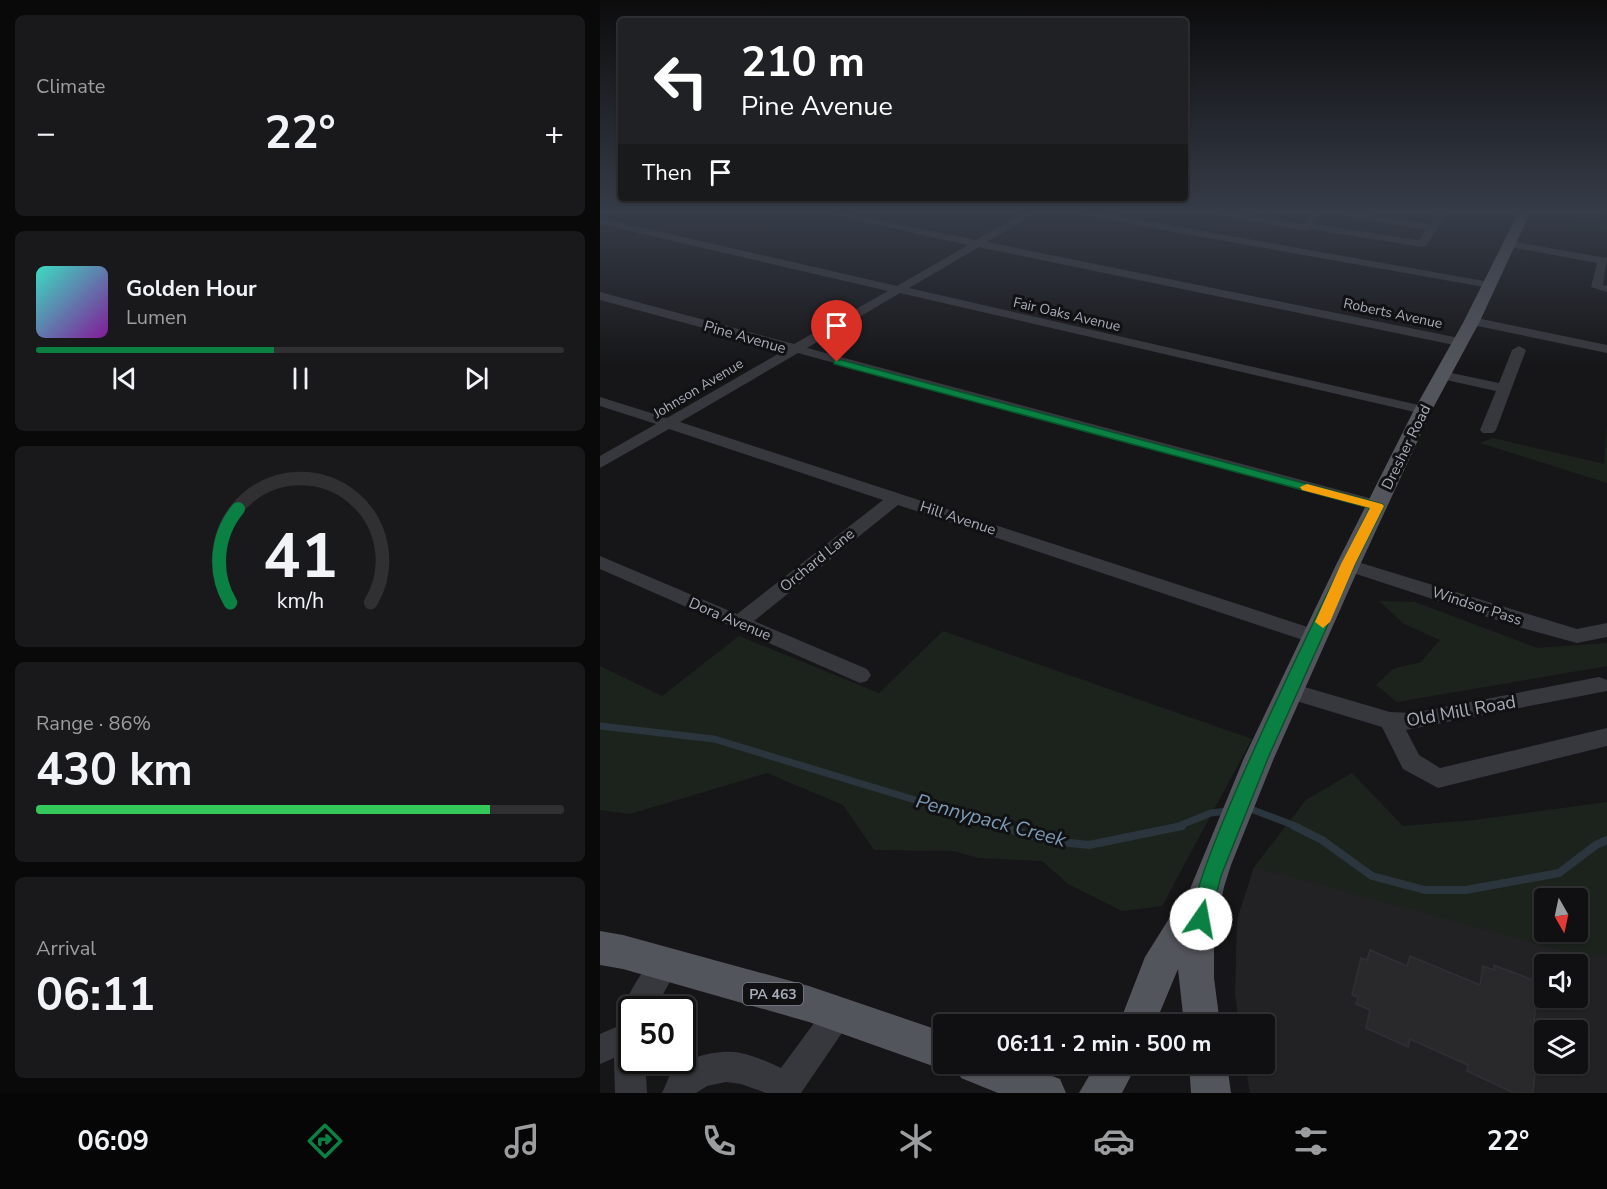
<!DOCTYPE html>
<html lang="en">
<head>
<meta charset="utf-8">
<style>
	:root { --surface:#101012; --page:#19191b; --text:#f1f3f6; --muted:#9c9d9f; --line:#303032; --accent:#0b8043 }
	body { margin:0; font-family:"Nunito Sans",sans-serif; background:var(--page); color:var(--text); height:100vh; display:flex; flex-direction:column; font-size:22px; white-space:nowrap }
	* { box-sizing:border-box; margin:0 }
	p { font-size:20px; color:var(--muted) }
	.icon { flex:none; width:33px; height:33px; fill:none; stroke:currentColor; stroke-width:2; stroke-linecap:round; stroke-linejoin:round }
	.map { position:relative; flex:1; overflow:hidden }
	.drawer { display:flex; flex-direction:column; gap:15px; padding:15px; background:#09090a; width:600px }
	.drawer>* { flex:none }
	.hud { position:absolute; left:18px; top:18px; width:570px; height:183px; border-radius:6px; box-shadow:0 2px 4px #0004,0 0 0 2px var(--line); background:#202124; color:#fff; overflow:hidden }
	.needle { width:39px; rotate:171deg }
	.controls { position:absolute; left:934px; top:888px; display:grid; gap:12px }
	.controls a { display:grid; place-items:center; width:54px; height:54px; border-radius:6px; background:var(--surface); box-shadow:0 2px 4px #0004,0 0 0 2px var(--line); font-size:30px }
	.speed { position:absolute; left:18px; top:996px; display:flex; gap:12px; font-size:30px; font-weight:700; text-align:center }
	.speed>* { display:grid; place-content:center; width:78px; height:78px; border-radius:50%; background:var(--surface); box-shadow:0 2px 4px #0004,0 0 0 2px var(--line); line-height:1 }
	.speed .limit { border:3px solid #111; border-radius:9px; background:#fff; color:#111 }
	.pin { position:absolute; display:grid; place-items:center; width:51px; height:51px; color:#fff; margin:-62px -26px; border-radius:50% 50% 50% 0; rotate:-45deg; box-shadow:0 0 6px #0007 }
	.pin .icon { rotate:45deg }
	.me { position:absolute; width:66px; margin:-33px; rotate:12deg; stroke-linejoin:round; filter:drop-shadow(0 0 4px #0008) }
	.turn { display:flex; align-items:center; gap:21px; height:126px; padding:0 24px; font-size:27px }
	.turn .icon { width:78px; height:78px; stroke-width:2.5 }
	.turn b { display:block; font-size:42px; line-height:51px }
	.then { display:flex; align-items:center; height:57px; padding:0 24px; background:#0003; gap:12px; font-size:22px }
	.big { font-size:45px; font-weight:700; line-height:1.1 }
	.drawer .widget { flex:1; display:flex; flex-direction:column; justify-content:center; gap:9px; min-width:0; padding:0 21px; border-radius:9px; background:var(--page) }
	.drawer .dial { align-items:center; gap:0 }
	.dial svg { height:156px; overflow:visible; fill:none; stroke:var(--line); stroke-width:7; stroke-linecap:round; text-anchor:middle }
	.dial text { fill:var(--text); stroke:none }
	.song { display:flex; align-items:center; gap:18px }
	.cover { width:72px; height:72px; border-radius:9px; background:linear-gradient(135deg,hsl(170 70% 55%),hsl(290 70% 35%)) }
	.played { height:6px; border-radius:3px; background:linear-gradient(90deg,var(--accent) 45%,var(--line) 45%) }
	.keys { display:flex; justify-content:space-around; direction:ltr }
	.heat { display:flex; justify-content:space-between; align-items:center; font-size:33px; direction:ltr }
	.charge { height:9px; border-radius:4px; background:linear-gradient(90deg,#34c759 86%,var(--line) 0) }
	.trip { position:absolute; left:333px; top:1014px; width:342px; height:60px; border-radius:6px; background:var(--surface); box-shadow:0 2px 4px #0004,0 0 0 2px var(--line); font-weight:700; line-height:60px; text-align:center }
	.menu { display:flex; height:96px; justify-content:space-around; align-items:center; background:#060607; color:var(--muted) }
	.menu .icon { width:42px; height:42px }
	.menu .on { color:var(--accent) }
	.menu b { font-size:27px; color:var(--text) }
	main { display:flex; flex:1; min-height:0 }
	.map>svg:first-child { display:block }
	.built { fill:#222225; fill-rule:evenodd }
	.green { fill:#1c231d; fill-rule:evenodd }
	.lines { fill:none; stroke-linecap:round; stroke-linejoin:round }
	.stream-far1 { stroke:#2b353d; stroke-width:7 }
	.stream { stroke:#2b353d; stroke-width:8 }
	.building { fill:#29292c; stroke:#303034; stroke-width:1.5 }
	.minor { fill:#37383d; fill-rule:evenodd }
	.major { fill:#53555c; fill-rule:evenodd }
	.route { fill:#0b8043; stroke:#07532c; stroke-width:1.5 }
	.slow { fill:#f59e0b }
	.labels { text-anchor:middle; stroke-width:6; stroke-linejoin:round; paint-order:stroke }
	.far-street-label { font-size:14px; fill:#a7acb9; stroke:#111113 }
	.shield { fill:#111113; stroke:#7a7e87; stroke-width:1.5 }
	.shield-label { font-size:14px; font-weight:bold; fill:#a7acb9 }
	.street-label { font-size:15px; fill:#a7acb9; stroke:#111113 }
	.near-street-label { font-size:18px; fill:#a7acb9; stroke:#111113 }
	.near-water-label { font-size:20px; font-style:italic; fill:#7d9ab5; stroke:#111113 }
</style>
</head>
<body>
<main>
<section class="drawer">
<div class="widget"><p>Climate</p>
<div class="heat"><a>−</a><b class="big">22°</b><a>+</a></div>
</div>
<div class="widget">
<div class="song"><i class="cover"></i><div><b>Golden Hour</b><p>Lumen</p></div></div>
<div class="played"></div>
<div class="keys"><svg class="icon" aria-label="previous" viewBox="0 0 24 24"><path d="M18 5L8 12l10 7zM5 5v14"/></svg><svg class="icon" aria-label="pause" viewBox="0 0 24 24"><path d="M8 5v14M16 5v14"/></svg><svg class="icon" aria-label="next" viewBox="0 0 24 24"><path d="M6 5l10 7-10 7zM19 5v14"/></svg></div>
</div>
<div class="widget dial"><svg viewBox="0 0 100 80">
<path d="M14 69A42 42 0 1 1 86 69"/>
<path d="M14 69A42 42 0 0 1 18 21" stroke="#0b8043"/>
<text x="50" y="56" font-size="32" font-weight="700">41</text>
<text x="50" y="72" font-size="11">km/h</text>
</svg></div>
<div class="widget"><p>Range · 86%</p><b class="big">430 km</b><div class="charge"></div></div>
<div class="widget"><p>Arrival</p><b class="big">06:11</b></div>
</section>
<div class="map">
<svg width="1007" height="1093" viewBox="0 0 1007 1093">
	<rect width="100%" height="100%" fill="#161618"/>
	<path class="built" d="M654,867l329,78h24v148h-357l-5,-29h19v-40h-25l-4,-30 2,-74zM945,964h33v34h-33zM945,1030h33v34h-33z"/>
	<g class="green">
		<polygon points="974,213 1007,213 1007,233 971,227 966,224"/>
		<polygon points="1007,425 1007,483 880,443 893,438 1004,464"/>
		<polygon points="779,601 815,602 937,648 1007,643 1007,666 797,702 776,685 793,669 821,662 840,640 804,624"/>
		<polygon points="343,631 652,739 562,906 522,911 468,884 442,861 378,858 354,851 274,850 243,805 167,773 30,814 0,810 0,666 62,696 139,636 279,693"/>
		<path d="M752,773l51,53 71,-6 133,-18v153l-21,2 -332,-90 52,-67zM978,898v34h-33v-34z"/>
	</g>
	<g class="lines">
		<g class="stream-far1">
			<polyline points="0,726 114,739 404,827"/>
			<polyline points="648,808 698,827"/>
			<polyline points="576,827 611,813 627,811"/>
		</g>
		<g class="stream">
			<polyline points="399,826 450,841 489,845 582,826"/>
			<polyline points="694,826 722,840 772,876 825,890 866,890 959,873 996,845 1007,840"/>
		</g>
	</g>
	<polygon class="building" points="770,950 807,966 810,956 880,985 883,966 894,970 894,965 938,982 934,1022 940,1024 933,1093 914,1093 867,1071 868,1065 810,1039 808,1047 766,1028 770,1010 756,1004 758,997 752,995 761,958 767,960"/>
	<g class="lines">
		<g class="minor">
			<polygon points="223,213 243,213 376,240 423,213 435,213 387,242 864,339 865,342 859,346 379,247 309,288 823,406 830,410 823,414 300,293 207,348 784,502 786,506 784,510 778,511 198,353 80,422 723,632 726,637 723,642 716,644 709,642 298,505 154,621 267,669 271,675 267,681 260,683 0,569 0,556 137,614 283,500 69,429 0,468 0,456 56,424 0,406 0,397 67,418 185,350 0,300 0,292 194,344 288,291 0,224 0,218 297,286 368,245"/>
			<polygon points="479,213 501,213 890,282 896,285 890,288 484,216"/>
			<polygon points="614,213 637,213 703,224 711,213 721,213 714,224 819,240 826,230 742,216 737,213 761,213 830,224 837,213 847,213 826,246 822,247 710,229 706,231 619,216"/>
			<polygon points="909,241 1007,258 1003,285 1007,286 1007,292 991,287 997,263 905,246 905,242"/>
			<polygon points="872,317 1007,345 1007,353 868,324 866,321"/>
			<polygon points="919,346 926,350 896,430 893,433 883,433 880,430 896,391 837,378 835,375 842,371 899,383 912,350"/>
			<polygon points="748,559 977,629 1007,623 1007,637 977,643 915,626 741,569 739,565 741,561"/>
			<polygon points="999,677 1007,680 1007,691 806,730 819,755 840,768 1007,728 1007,746 838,788 803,769 782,727 683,697 680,691 683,685 691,683 790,712 813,713"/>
			<path d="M66,950l10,4 4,10 -26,46h-22v50h13l2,33h-32l-1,-35 -14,6v-30l16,-7c6,-21 28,-68 50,-77z"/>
			<path d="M238,999l10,5 5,10 -5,10 -47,69h-35l-25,-9 -15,-2 -19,4 -11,7h-34c3,-6 5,-12 8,-18 13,-18 49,-27 71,-22 14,3 27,9 40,15l47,-64z"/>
		</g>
		<g class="major">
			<polygon points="918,213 930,213 880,321 832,410 760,565 674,758 631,865 624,887 614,935 614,978 620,1024 584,1024 578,969 555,1024 519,1024 545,957 587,890 590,889 644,758 736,565 814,410 864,321"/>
			<polygon points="0,931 23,935 209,986 344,1032 344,1064 422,1064 460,1079 466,1093 398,1093 361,1078 356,1065 344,1070 209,1022 23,969 0,965"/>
			<polygon points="496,1064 537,1064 522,1093 479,1093"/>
			<polygon points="589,1064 627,1064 631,1093 591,1093"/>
		</g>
	</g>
	<linearGradient id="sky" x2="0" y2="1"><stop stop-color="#0c0c0d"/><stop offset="0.58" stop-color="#363c48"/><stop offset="1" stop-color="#363c48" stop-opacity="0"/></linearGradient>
	<rect width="1007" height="366" fill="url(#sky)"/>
	<path class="route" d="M234,360h7l541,144 2,2 -29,58 -87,194 -47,118 -13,50 -7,3 -8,-3c-15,-35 150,-365 177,-418l-536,-144z"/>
	<polygon class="slow" points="707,484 782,504 784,506 755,564 730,622 723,628 715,622 741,564 770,508 702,490 700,487"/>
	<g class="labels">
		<g class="far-street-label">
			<text transform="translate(793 313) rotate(12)" y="5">Roberts Avenue</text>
			<text transform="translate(467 314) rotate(13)" y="5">Fair Oaks Avenue</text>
			<text transform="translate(98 388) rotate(-31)" y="5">Johnson Avenue</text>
		</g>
		<rect class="shield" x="143" y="983" width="60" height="22" rx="4.5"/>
		<g class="shield-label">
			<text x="173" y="999">PA 463</text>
		</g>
		<g class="street-label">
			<text transform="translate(145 337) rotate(16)" y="5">Pine Avenue</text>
			<text transform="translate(806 447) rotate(-64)" y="5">Dresher Road</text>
			<text transform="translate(358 518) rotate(18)" y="5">Hill Avenue</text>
			<text transform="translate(217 560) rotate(-39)" y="5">Orchard Lane</text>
			<text transform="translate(877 606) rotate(18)" y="5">Windsor Pass</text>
			<text transform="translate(130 619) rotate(23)" y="5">Dora Avenue</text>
		</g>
		<g class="near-street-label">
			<text transform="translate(861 711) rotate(-10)" y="6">Old Mill Road</text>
		</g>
		<g class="near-water-label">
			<text transform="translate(391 820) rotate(15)" y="7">Pennypack Creek</text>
		</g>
	</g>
</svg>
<div class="controls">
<a><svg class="needle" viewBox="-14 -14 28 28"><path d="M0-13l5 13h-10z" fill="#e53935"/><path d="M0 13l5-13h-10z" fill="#9c9d9f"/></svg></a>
<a><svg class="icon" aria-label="sound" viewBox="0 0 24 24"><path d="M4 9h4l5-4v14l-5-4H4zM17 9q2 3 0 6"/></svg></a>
<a><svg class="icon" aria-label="layers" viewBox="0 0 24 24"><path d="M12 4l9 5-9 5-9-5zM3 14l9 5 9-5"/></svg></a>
</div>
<div class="speed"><div class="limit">50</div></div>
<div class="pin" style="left:237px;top:362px;background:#d93025"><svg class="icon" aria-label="arrive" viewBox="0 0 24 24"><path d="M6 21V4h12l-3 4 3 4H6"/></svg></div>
<svg class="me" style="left:601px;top:919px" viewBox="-20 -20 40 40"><circle r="19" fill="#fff"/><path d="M0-13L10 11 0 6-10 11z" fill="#0b8043"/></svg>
<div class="trip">06:11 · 2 min · 500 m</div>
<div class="hud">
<div class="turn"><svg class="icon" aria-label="left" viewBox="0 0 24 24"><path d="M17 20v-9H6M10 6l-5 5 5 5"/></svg><div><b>210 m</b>Pine Avenue</div></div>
<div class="then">Then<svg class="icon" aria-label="arrive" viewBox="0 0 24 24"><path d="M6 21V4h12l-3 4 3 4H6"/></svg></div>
</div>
</div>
</main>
<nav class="menu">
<b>06:09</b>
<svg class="icon on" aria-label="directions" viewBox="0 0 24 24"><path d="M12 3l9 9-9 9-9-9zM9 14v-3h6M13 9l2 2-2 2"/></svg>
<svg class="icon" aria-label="music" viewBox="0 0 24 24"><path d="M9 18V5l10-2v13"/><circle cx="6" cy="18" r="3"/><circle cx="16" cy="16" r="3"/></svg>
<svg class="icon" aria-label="phone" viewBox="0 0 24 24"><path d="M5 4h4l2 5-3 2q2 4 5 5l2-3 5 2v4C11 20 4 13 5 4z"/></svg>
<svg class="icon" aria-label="climate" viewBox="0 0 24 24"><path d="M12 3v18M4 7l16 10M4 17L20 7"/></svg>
<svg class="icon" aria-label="car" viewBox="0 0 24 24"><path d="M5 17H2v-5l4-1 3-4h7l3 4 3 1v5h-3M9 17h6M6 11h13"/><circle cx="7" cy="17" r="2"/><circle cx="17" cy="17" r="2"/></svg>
<svg class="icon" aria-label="filters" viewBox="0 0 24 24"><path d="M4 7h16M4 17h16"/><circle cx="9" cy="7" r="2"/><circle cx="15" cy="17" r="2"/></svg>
<b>22°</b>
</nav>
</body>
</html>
